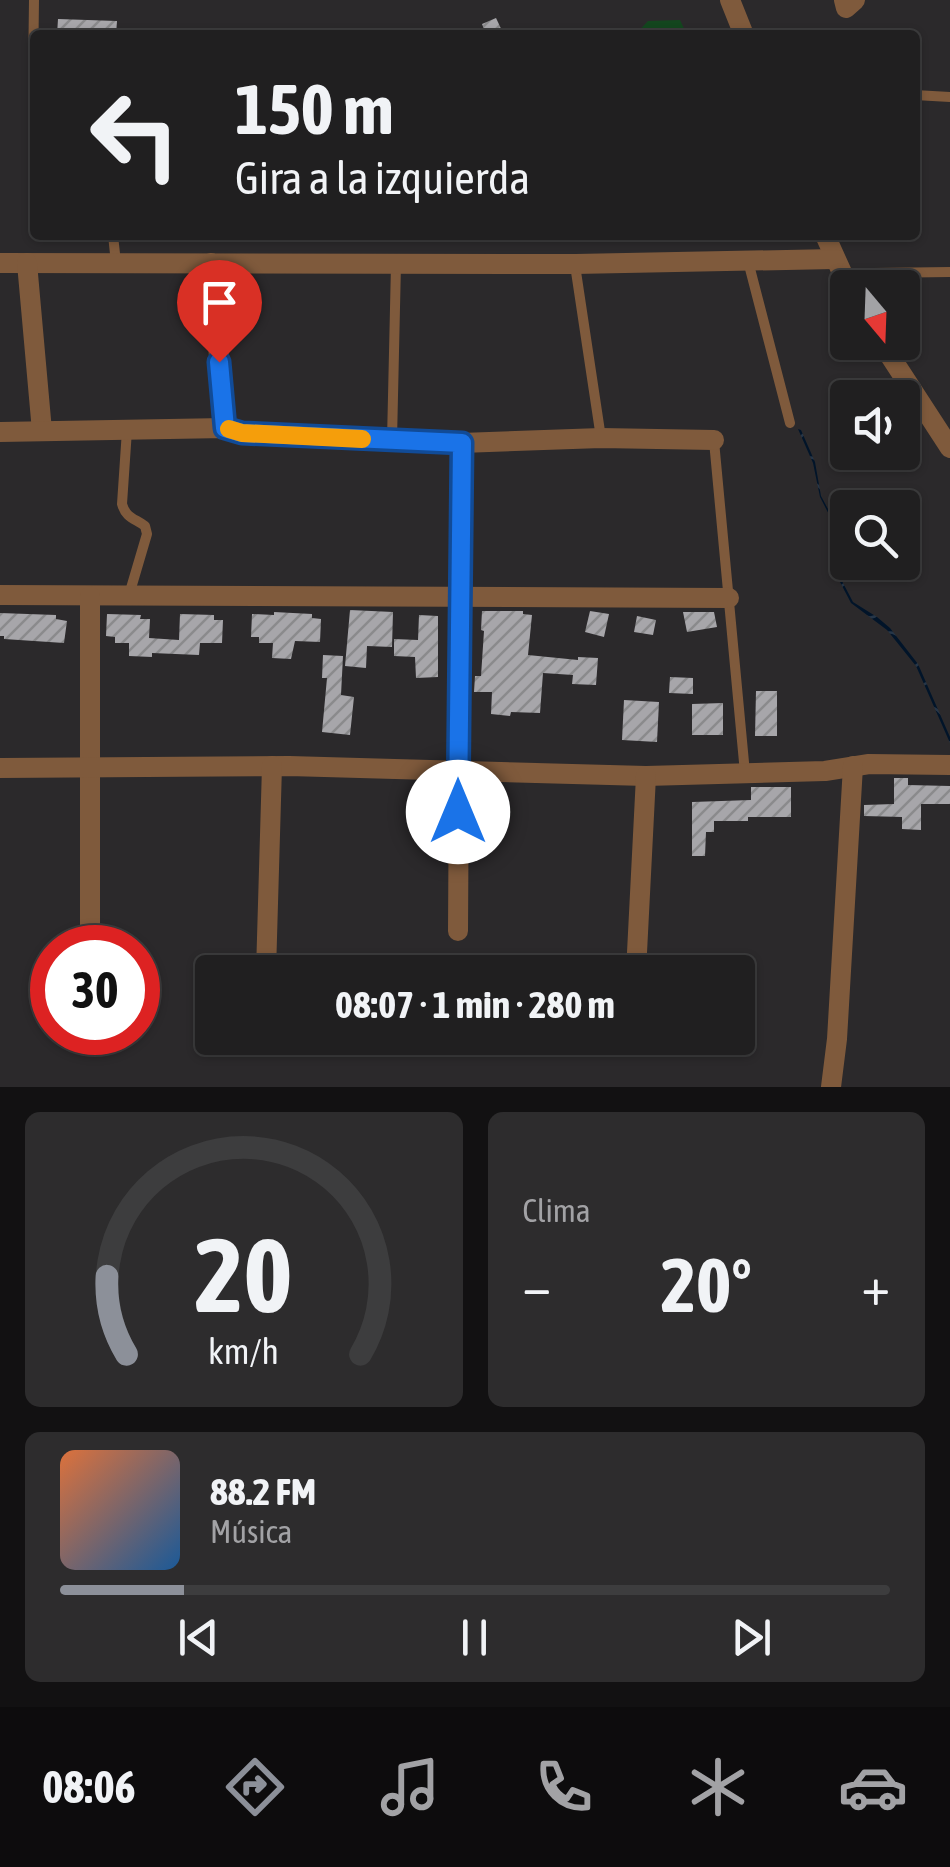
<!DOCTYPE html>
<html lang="es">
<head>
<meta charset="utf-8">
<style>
	:root { --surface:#201f20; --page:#2d2c2d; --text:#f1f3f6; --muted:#a2a2a5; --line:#3d3d3e; --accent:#8c9099 }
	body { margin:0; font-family:"Asap Condensed",sans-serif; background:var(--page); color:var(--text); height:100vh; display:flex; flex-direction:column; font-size:38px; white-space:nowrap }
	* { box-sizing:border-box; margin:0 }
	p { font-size:32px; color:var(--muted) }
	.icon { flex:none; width:55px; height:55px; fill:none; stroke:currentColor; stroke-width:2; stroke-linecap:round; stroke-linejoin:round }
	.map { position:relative; height:1087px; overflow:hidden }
	.side { display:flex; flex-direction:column; gap:25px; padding:25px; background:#121112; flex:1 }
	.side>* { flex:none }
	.hud { position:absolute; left:30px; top:30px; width:890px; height:210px; border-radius:10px; box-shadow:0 2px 8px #0004,0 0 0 2px var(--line); background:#201f20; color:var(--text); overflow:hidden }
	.needle { width:65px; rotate:161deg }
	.tools { position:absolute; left:830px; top:270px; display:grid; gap:20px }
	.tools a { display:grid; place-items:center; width:90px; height:90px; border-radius:10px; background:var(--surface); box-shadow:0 2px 8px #0004,0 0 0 2px var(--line); font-size:50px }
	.speed { position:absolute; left:30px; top:925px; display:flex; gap:20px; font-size:50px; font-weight:700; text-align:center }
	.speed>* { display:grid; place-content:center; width:130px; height:130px; border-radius:50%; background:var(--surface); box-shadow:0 2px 8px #0004,0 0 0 2px var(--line); line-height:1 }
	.speed .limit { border:15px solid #d22; background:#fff; color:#111 }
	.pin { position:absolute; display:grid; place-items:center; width:85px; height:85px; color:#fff; margin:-102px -42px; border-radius:50% 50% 50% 0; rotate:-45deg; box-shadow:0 0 10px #0007 }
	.pin .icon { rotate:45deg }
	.me { position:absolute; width:110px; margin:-55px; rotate:0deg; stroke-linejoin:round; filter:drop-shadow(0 0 8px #0008) }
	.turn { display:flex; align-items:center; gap:35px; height:210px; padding:0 40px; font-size:45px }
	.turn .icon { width:130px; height:130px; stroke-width:2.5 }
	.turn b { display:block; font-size:70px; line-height:85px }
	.big { font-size:75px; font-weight:700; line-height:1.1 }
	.side .widget { flex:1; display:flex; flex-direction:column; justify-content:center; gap:15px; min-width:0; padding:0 35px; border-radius:15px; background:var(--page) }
	.side .dial { align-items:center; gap:0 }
	.dial svg { height:260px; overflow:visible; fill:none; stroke:var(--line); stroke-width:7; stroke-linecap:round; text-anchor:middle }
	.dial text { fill:var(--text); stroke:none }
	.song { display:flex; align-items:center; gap:30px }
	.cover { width:120px; height:120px; border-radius:15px; background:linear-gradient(135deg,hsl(20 70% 55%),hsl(210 70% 35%)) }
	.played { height:10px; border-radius:5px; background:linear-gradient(90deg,var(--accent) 15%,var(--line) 15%) }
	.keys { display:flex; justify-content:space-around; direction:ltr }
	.heat { display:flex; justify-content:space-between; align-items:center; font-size:55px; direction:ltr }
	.side .tiles { flex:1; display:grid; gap:25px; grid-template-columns:1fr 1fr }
	.widget:last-child { grid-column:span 2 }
	.trip { position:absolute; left:195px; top:955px; width:560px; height:100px; border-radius:10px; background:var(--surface); box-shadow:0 2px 8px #0004,0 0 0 2px var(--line); font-weight:700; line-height:100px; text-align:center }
	.tab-bar { display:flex; height:160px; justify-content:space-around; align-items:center; background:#0d0c0d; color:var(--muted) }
	.tab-bar .icon { width:70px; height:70px }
	.tab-bar .on { color:var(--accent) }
	.tab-bar b { font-size:45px; color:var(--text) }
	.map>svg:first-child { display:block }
	.park { fill:url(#park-crowns) }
	.water { fill:url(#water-waves) }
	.building { fill:url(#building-hatch) }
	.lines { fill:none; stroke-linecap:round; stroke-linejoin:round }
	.lane { stroke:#7f5a3c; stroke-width:10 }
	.street { stroke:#7f5a3c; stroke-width:20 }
	.route-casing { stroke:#114b97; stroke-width:25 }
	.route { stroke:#1a73e8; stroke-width:18 }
	.slow { stroke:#f59e0b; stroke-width:18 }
</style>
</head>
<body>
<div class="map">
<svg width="950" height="1087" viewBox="0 0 950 1087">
	<defs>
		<pattern id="park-crowns" width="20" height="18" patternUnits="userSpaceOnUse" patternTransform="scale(2.5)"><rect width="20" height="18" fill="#13461e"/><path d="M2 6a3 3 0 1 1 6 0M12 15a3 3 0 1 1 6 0" fill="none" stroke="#36613f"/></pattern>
		<pattern id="water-waves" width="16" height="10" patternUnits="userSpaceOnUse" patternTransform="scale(2.5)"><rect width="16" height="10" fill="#011429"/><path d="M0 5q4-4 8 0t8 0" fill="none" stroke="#263648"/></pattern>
		<pattern id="building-hatch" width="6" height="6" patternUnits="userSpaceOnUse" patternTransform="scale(2.5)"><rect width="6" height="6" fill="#a7a6aa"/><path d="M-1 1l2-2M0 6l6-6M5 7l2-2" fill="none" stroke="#8a8a8c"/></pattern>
	</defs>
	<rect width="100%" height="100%" fill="#2b292b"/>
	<polygon class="park" points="680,20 687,35 635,35 648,21"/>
	<polygon class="water" points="798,429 801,430 815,462 821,496 841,533 834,548 842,581 853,602 877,617 890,628 918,664 950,737 950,743 916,666 887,630 851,603 840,582 832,547 838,532 820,497 813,463"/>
	<g class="building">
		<polygon points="496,18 504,35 486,35 482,24"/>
		<polygon points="58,19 117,21 116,35 57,35"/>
		<polygon points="350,610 393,612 392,647 367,646 366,668 345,666"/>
		<polygon points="482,611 523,611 523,614 532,615 528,655 578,660 578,657 598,658 596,685 572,684 573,675 543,673 540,713 511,712 510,716 491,714 492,692 474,692 475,676 481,676 484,631 481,630"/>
		<polygon points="590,611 609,614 604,637 585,632"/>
		<polygon points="274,612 312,614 312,618 321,619 320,642 295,641 291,659 272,658 273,643 259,643 259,637 251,637 252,614 274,615"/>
		<polygon points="683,612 714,612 717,627 687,632"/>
		<polygon points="0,613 56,615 56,619 67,621 64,643 4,639 4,636 0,636"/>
		<polygon points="107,614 141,615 140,619 150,619 149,638 179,640 180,614 214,615 214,620 223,620 222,643 200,643 199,655 152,653 152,657 129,656 129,643 115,643 115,637 106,636"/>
		<polygon points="419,615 438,616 438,677 416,678 415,657 394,656 394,639 418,640"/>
		<polygon points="637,616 656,620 653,635 634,632"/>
		<polygon points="323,655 343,656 341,695 354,697 350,735 322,732 327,678 322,678"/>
		<polygon points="670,677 693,678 693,694 669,693"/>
		<polygon points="756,691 777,691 777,736 755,736"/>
		<polygon points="624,700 659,702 657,742 622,740"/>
		<polygon points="723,703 723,735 692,735 692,704"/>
		<polygon points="894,778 908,778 908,785 950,786 950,804 921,804 921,830 902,829 902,817 864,816 864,805 894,804"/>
		<polygon points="751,787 791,787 791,817 748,817 748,821 714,821 714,832 706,832 705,856 692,856 692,802 751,800"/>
	</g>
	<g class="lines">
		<g class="lane">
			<polyline points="34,0 33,77 35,93"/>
			<polyline points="915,95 950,97"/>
			<polyline points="113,235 116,263"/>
			<polyline points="748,261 790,423"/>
			<polyline points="575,265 601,438"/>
			<polyline points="847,283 874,273 950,272"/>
			<path d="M127,430l-5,74c4,14 12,14 23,22l2,8 -18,61"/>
			<polyline points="392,440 396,264"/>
			<polyline points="714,441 745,773"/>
			<polyline points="460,597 461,444"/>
		</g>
		<g class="street">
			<polyline points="730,0 744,35"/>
			<polyline points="844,0 846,8 855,0"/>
			<polyline points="825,235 849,288"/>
			<polyline points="0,263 575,264 835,259"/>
			<polyline points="27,263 42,431"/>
			<polyline points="211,263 225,428"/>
			<polyline points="881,342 950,448"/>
			<polyline points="0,432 225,428 242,433 461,443 601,438 714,440"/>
			<polyline points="0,595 729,598"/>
			<polyline points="90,596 90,948"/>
			<polyline points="0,768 289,766 646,776 825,771 869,764 950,765"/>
			<polyline points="458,931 460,598"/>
			<polyline points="266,972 272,766"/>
			<polyline points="636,972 646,776"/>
			<polyline points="831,1087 837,1039 853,766"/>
		</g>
	</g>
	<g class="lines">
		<defs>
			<polyline id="route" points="219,362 225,428 242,433 462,443 458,812"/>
		</defs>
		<use href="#route" class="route-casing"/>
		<use href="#route" class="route"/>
		<polyline class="slow" points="229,429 242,433 362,439"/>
	</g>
</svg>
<div class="tools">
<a><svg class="needle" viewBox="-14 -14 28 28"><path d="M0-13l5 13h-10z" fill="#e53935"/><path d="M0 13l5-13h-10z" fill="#a2a2a5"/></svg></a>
<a><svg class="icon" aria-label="sound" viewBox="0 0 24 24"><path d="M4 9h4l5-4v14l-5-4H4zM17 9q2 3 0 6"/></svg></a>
<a><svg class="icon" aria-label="search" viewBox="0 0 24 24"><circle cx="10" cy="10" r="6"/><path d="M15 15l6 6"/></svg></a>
</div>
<div class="speed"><div class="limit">30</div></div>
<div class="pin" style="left:219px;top:362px;background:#d93025"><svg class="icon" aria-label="arrive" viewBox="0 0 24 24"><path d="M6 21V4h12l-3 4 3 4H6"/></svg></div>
<svg class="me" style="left:458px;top:812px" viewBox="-20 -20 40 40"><circle r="19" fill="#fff"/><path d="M0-13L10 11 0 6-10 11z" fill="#1a73e8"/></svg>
<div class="trip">08:07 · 1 min · 280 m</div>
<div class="hud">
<div class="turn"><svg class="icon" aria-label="left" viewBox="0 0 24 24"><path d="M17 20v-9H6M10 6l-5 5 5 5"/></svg><div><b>150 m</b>Gira a la izquierda</div></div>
</div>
</div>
<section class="side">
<div class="tiles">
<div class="widget dial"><svg viewBox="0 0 100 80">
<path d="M14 69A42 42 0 1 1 86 69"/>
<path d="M14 69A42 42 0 0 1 8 45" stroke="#8c9099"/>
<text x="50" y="56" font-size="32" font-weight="700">20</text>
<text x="50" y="72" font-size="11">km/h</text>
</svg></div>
<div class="widget"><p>Clima</p>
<div class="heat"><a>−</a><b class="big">20°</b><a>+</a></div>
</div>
<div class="widget">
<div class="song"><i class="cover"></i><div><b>88.2 FM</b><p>Música</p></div></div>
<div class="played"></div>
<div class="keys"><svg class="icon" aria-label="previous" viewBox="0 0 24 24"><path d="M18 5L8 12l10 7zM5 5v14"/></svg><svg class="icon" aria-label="pause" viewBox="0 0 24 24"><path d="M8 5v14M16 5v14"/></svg><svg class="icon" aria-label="next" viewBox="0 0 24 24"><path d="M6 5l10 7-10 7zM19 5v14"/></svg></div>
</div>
</div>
</section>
<nav class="tab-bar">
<b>08:06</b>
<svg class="icon on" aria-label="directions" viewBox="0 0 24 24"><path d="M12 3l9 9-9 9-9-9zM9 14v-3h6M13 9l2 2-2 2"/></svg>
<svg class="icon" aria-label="music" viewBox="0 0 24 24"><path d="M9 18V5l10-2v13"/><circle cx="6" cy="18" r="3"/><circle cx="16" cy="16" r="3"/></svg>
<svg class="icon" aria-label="phone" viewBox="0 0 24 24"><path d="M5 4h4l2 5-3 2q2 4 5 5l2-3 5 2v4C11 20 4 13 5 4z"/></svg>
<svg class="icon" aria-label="climate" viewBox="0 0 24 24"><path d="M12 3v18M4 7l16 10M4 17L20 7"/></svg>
<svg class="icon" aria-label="car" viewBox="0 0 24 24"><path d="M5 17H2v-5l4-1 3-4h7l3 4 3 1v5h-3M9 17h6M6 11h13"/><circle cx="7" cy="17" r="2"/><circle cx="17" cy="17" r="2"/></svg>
</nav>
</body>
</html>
